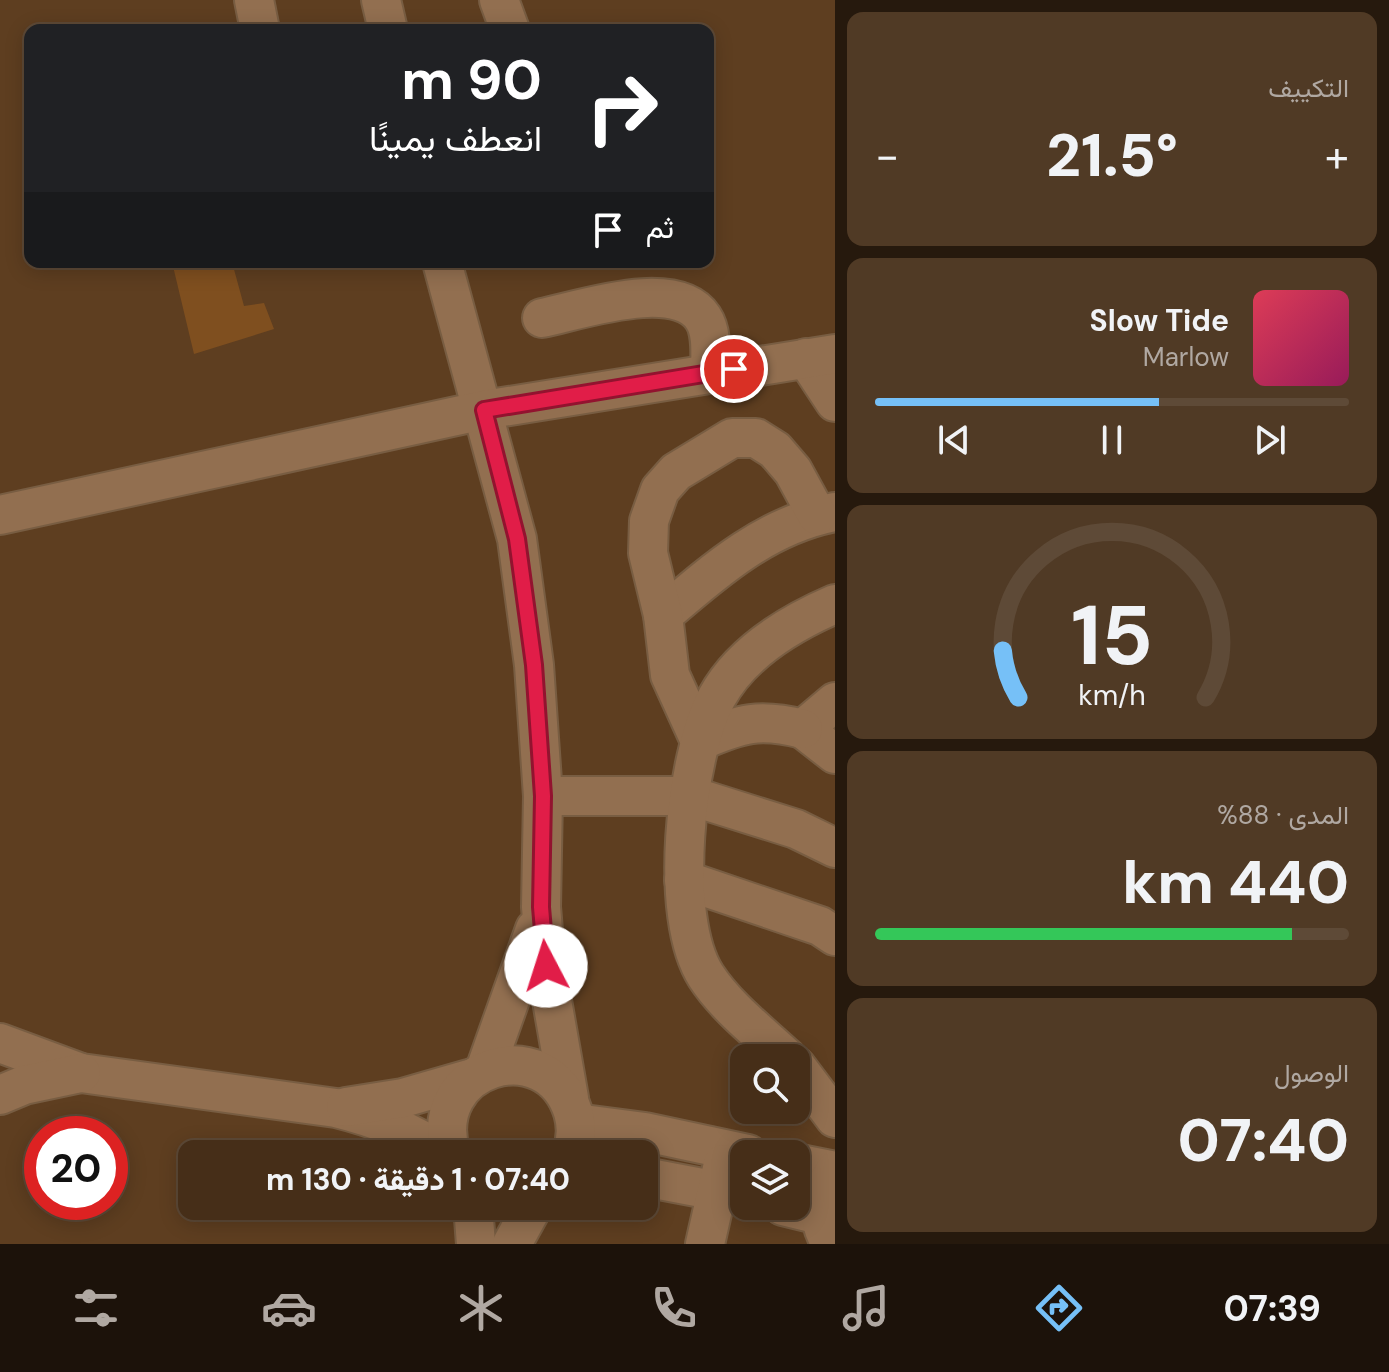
<!DOCTYPE html>
<html lang="ar">
<head>
<meta charset="utf-8">
<style>
	:root { --surface:#462e18; --page:#503a25; --text:#f1f3f6; --muted:#b0a8a2; --line:#5e4a37; --accent:#76c0f7 }
	body { margin:0; font-family:"DM Sans",Vazirmatn,sans-serif; background:var(--page); color:var(--text); direction:rtl; height:100vh; display:flex; flex-direction:column; font-size:30px; white-space:nowrap }
	* { box-sizing:border-box; margin:0 }
	p { font-size:26px; color:var(--muted) }
	.icon { flex:none; width:44px; height:44px; fill:none; stroke:currentColor; stroke-width:2; stroke-linecap:round; stroke-linejoin:round }
	.map { position:relative; flex:1; overflow:hidden; direction:ltr }
	.side { display:flex; flex-direction:column; gap:12px; padding:12px; background:#26190d; width:554px }
	.side>* { flex:none }
	.banner { position:absolute; left:24px; top:24px; width:690px; height:244px; border-radius:16px; box-shadow:0 4px 20px #0003,0 0 0 2px var(--line); direction:rtl; background:#202124; color:#fff; overflow:hidden }
	.buttons { position:absolute; left:730px; top:1044px; display:grid; gap:16px }
	.buttons a { display:grid; place-items:center; width:80px; height:80px; border-radius:16px; background:var(--surface); box-shadow:0 4px 20px #0003,0 0 0 2px var(--line); font-size:40px }
	.speed { position:absolute; left:24px; top:1116px; display:flex; gap:16px; font-size:40px; font-weight:700; text-align:center }
	.speed>* { display:grid; place-content:center; width:104px; height:104px; border-radius:50%; background:var(--surface); box-shadow:0 4px 20px #0003,0 0 0 2px var(--line); line-height:1 }
	.speed .limit { border:12px solid #d22; background:#fff; color:#111 }
	.pin { position:absolute; display:grid; place-items:center; width:68px; height:68px; color:#fff; margin:-34px; border:4px solid #fff; border-radius:50%; box-shadow:0 2px 8px #0007 }
	.me { position:absolute; width:88px; margin:-44px; rotate:355deg; stroke-linejoin:round; filter:drop-shadow(0 0 6px #0008) }
	.turn { display:flex; align-items:center; gap:28px; height:168px; padding:0 40px; font-size:36px }
	.turn .icon { width:104px; height:104px; stroke-width:2.5 }
	.turn b { display:block; font-size:56px; line-height:68px }
	.then { display:flex; align-items:center; height:76px; padding:0 40px; background:#0003; gap:16px; font-size:30px }
	.big { font-size:60px; font-weight:800; line-height:1.1 }
	.side .tile { flex:1; display:flex; flex-direction:column; justify-content:center; gap:12px; min-width:0; padding:0 28px; border-radius:16px; background:var(--page) }
	.side .dial { align-items:center; gap:0 }
	.dial svg { height:208px; overflow:visible; fill:none; stroke:var(--line); stroke-width:7; stroke-linecap:round; text-anchor:middle }
	.dial text { fill:var(--text); stroke:none }
	.song { display:flex; align-items:center; gap:24px }
	.cover { width:96px; height:96px; border-radius:12px; background:linear-gradient(135deg,hsl(350 70% 55%),hsl(330 70% 35%)) }
	.played { height:8px; border-radius:4px; background:linear-gradient(90deg,var(--accent) 60%,var(--line) 60%) }
	.keys { display:flex; justify-content:space-around; direction:ltr }
	.heat { display:flex; justify-content:space-between; align-items:center; font-size:44px; direction:ltr }
	.charge { height:12px; border-radius:6px; background:linear-gradient(90deg,#34c759 88%,var(--line) 0) }
	.trip { position:absolute; left:178px; top:1140px; width:480px; height:80px; border-radius:16px; background:var(--surface); box-shadow:0 4px 20px #0003,0 0 0 2px var(--line); font-weight:800; line-height:80px; text-align:center; direction:rtl }
	.dock { display:flex; height:128px; justify-content:space-around; align-items:center; background:#1c120a; color:var(--muted) }
	.dock .icon { width:56px; height:56px }
	.dock .on { color:var(--accent) }
	.dock b { font-size:36px; color:var(--text) }
	main { display:flex; flex:1; min-height:0 }
	.map>svg:first-child { display:block }
	.green { fill:#7f4f1f }
	.lines { fill:none; stroke-linecap:round; stroke-linejoin:round }
	.minor-casing { stroke:#785d42; stroke-width:42 }
	.minor { stroke:#926f50; stroke-width:38 }
	.route-casing { stroke:#92132f; stroke-width:20 }
	.route { stroke:#e11d48; stroke-width:14 }
</style>
</head>
<body>
<main>
<section class="side">
<div class="tile"><p>التكييف</p>
<div class="heat"><a>−</a><b class="big">21.5°</b><a>+</a></div>
</div>
<div class="tile">
<div class="song"><i class="cover"></i><div><b>Slow Tide</b><p>Marlow</p></div></div>
<div class="played"></div>
<div class="keys"><svg class="icon" aria-label="previous" viewBox="0 0 24 24"><path d="M18 5L8 12l10 7zM5 5v14"/></svg><svg class="icon" aria-label="pause" viewBox="0 0 24 24"><path d="M8 5v14M16 5v14"/></svg><svg class="icon" aria-label="next" viewBox="0 0 24 24"><path d="M6 5l10 7-10 7zM19 5v14"/></svg></div>
</div>
<div class="tile dial"><svg viewBox="0 0 100 80">
<path d="M14 69A42 42 0 1 1 86 69"/>
<path d="M14 69A42 42 0 0 1 8 51" stroke="#76c0f7"/>
<text x="50" y="56" font-size="32" font-weight="700">15</text>
<text x="50" y="72" font-size="11">km/h</text>
</svg></div>
<div class="tile"><p>المدى · 88%</p><b class="big">440 km</b><div class="charge"></div></div>
<div class="tile"><p>الوصول</p><b class="big">07:40</b></div>
</section>
<div class="map">
<svg width="835" height="1244" viewBox="0 0 835 1244">
	<rect width="100%" height="100%" fill="#5e3e20"/>
	<polygon class="green" points="172,262 232,262 244,306 264,303 274,329 194,354"/>
	<g class="lines">
		<defs>
			<g id="minor">
				<polyline points="254,0 260,30"/>
				<polyline points="381,0 388,30"/>
				<polyline points="499,0 510,30"/>
				<polyline points="442,262 517,539 534,665 543,796 541,907 546,966 569,1098"/>
				<path d="M542,318c39,-8 134,-41 161,0 10,15 7,38 7,55"/>
				<polyline points="806,358 835,402"/>
				<polyline points="0,515 484,410 835,354"/>
				<path d="M663,615c51,-44 103,-90 172,-103"/>
				<polyline points="835,702 803,729 835,754"/>
				<path d="M803,729c-44,-11 -61,-6 -103,12l-30,-66 -7,-60 -15,-62 1,-32 11,-31 16,-18 56,-34h24l19,12 18,21 24,44"/>
				<polyline points="543,796 691,796 796,829 835,848"/>
				<polyline points="684,880 820,926 835,936"/>
				<path d="M0,1043l81,30 255,35c40,10 74,23 108,46"/>
				<path d="M787,1058c-28,-26 -60,-50 -81,-82 -38,-59 -21,-220 11,-279 24,-44 74,-74 118,-93"/>
				<polyline points="796,1066 835,1118"/>
				<polyline points="485,1070 535,929"/>
				<polyline points="0,1095 24,1085 81,1073"/>
				<polyline points="346,1107 403,1098 469,1079"/>
				<polyline points="576,1123 645,1132 748,1154"/>
				<path d="M451,1154c-27,-88 96,-125 122,-42 4,14 4,28 -2,42"/>
				<polyline points="796,1163 835,1171"/>
				<polyline points="644,1177 744,1196"/>
				<polyline points="473,1206 476,1244"/>
				<polyline points="783,1206 820,1215"/>
				<polyline points="512,1244 533,1206"/>
				<polyline points="705,1244 723,1164"/>
				<path d="M831,1244c-16,-26 -12,-49 4,-73"/>
			</g>
		</defs>
		<use href="#minor" class="minor-casing"/>
		<use href="#minor" class="minor"/>
	</g>
	<g class="lines">
		<defs>
			<polyline id="route" points="546,966 541,907 543,796 534,665 517,539 484,410 734,369"/>
		</defs>
		<use href="#route" class="route-casing"/>
		<use href="#route" class="route"/>
	</g>
</svg>
<div class="buttons">
<a><svg class="icon" aria-label="search" viewBox="0 0 24 24"><circle cx="10" cy="10" r="6"/><path d="M15 15l6 6"/></svg></a>
<a><svg class="icon" aria-label="layers" viewBox="0 0 24 24"><path d="M12 4l9 5-9 5-9-5zM3 14l9 5 9-5"/></svg></a>
</div>
<div class="speed"><div class="limit">20</div></div>
<div class="pin" style="left:734px;top:369px;background:#d93025"><svg class="icon" aria-label="arrive" viewBox="0 0 24 24"><path d="M6 21V4h12l-3 4 3 4H6"/></svg></div>
<svg class="me" style="left:546px;top:966px" viewBox="-20 -20 40 40"><circle r="19" fill="#fff"/><path d="M0-13L10 11 0 6-10 11z" fill="#e11d48"/></svg>
<div class="trip">07:40 · 1 دقيقة · 130 m</div>
<div class="banner">
<div class="turn"><svg class="icon" aria-label="right" viewBox="0 0 24 24"><path d="M7 20v-9h11M14 6l5 5-5 5"/></svg><div><b>90 m</b>انعطف يمينًا</div></div>
<div class="then">ثم<svg class="icon" aria-label="arrive" viewBox="0 0 24 24"><path d="M6 21V4h12l-3 4 3 4H6"/></svg></div>
</div>
</div>
</main>
<nav class="dock">
<b>07:39</b>
<svg class="icon on" aria-label="directions" viewBox="0 0 24 24"><path d="M12 3l9 9-9 9-9-9zM9 14v-3h6M13 9l2 2-2 2"/></svg>
<svg class="icon" aria-label="music" viewBox="0 0 24 24"><path d="M9 18V5l10-2v13"/><circle cx="6" cy="18" r="3"/><circle cx="16" cy="16" r="3"/></svg>
<svg class="icon" aria-label="phone" viewBox="0 0 24 24"><path d="M5 4h4l2 5-3 2q2 4 5 5l2-3 5 2v4C11 20 4 13 5 4z"/></svg>
<svg class="icon" aria-label="climate" viewBox="0 0 24 24"><path d="M12 3v18M4 7l16 10M4 17L20 7"/></svg>
<svg class="icon" aria-label="car" viewBox="0 0 24 24"><path d="M5 17H2v-5l4-1 3-4h7l3 4 3 1v5h-3M9 17h6M6 11h13"/><circle cx="7" cy="17" r="2"/><circle cx="17" cy="17" r="2"/></svg>
<svg class="icon" aria-label="filters" viewBox="0 0 24 24"><path d="M4 7h16M4 17h16"/><circle cx="9" cy="7" r="2"/><circle cx="15" cy="17" r="2"/></svg>
</nav>
</body>
</html>
